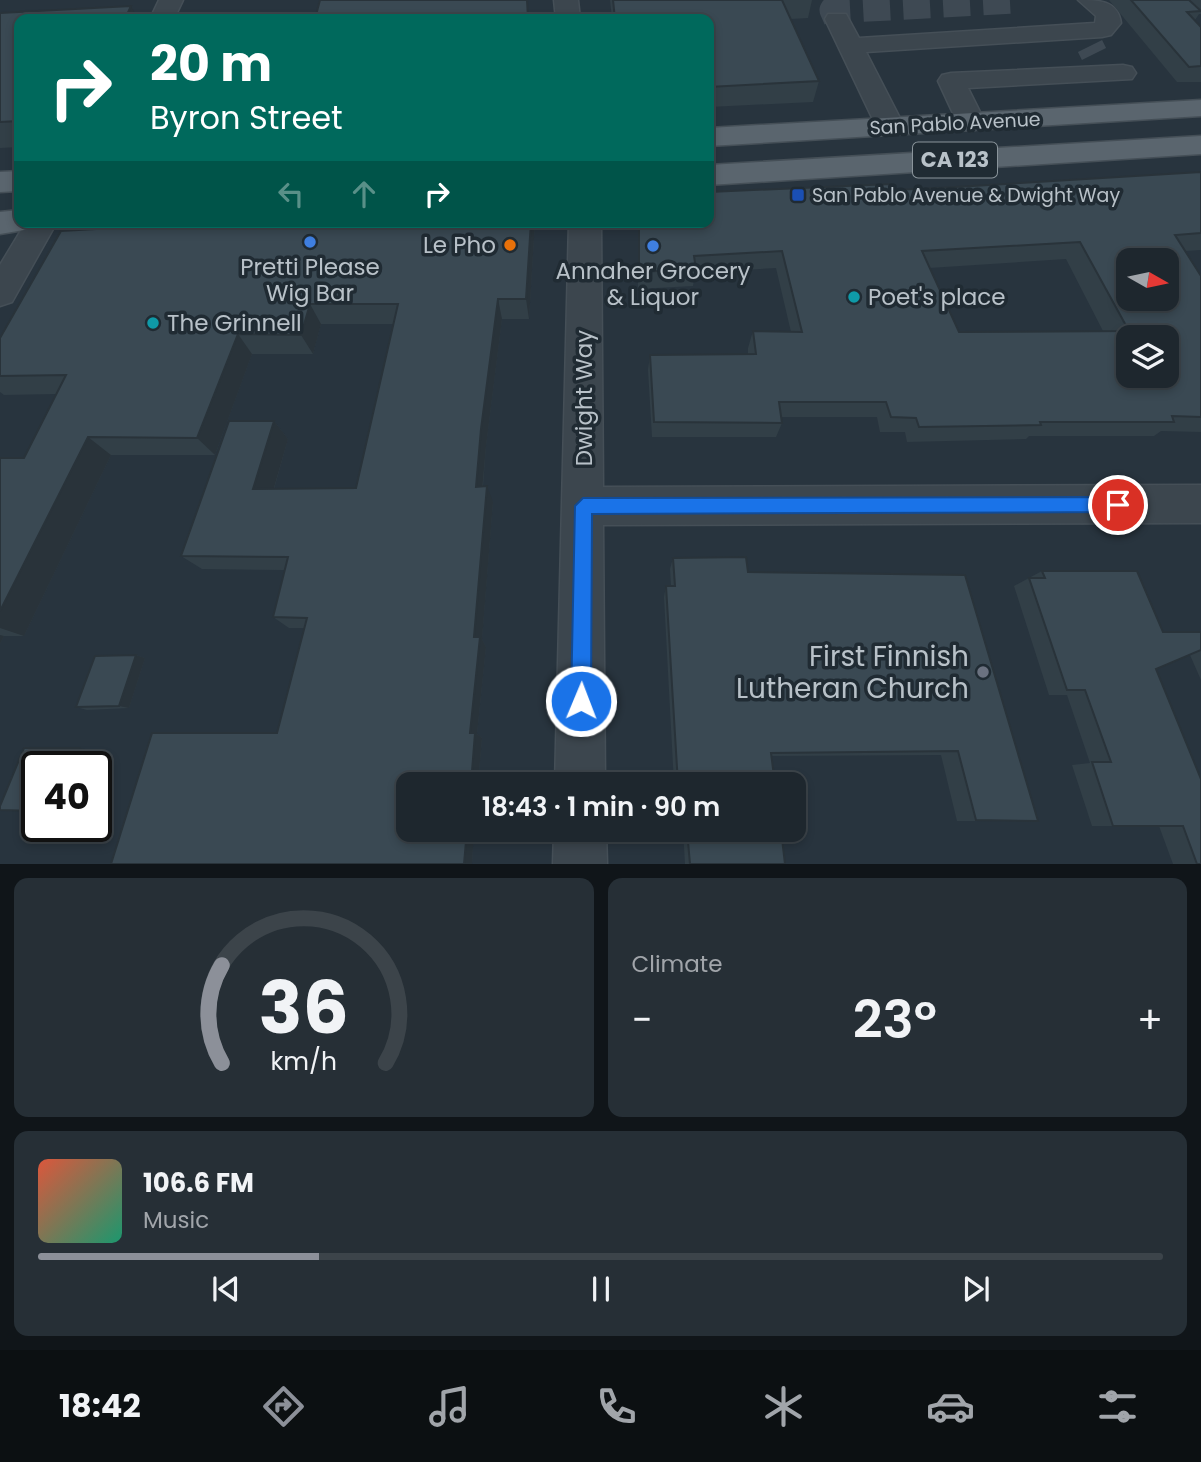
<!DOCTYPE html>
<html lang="en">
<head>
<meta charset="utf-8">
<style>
	:root { --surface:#1e272e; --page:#262f36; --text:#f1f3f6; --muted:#a1a5aa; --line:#3c444a; --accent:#8c9099 }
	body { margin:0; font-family:Poppins,sans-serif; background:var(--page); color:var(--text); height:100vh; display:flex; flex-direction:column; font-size:26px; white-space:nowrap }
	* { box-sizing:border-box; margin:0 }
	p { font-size:23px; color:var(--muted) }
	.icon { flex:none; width:38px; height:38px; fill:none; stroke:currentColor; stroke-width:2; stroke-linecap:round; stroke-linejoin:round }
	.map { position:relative; height:864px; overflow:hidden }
	.sheet { display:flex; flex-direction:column; gap:14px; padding:14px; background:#101519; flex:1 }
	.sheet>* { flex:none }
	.guide { position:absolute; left:14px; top:14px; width:700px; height:214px; border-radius:14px; box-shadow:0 4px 10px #0003,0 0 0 2px var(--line); background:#00695c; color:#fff; overflow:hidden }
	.needle { width:46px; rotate:99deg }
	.tools { position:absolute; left:1116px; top:248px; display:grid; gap:14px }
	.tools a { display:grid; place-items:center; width:63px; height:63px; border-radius:14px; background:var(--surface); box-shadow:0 4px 10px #0003,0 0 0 2px var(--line); font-size:35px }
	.speed { position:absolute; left:21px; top:751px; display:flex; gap:14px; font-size:35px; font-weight:700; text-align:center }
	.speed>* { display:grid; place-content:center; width:91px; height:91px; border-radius:50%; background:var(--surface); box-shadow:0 4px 10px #0003,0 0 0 2px var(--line); line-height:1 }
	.speed .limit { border:4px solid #111; border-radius:10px; background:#fff; color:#111 }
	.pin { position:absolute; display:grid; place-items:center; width:60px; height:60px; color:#fff; margin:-30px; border:4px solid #fff; border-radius:50%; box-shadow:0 2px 7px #0007 }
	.me { position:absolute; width:77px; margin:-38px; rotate:1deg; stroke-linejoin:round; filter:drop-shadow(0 0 5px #0008) }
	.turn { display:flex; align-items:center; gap:24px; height:147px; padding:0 21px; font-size:32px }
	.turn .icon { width:91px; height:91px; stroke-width:2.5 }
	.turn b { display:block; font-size:49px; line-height:60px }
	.lanes { display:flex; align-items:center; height:66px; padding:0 21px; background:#0003; justify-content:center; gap:35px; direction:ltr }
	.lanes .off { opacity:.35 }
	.big { font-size:52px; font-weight:600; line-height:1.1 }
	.sheet .tile { flex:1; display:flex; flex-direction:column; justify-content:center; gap:10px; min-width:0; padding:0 24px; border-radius:14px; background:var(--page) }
	.sheet .dial { align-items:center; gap:0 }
	.dial svg { height:182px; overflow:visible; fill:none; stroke:var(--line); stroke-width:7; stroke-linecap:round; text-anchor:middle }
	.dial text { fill:var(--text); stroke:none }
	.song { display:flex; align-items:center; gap:21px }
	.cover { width:84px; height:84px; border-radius:10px; background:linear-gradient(135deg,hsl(10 70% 55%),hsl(160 70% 35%)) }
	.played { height:7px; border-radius:4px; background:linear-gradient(90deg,var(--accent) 25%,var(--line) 25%) }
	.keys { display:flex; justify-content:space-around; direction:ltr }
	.heat { display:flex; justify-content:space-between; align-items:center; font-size:38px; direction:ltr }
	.sheet .tiles { flex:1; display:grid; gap:14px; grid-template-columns:1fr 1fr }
	.tile:last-child { grid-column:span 2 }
	.trip { position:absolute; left:396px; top:772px; width:410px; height:70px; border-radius:14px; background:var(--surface); box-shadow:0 4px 10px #0003,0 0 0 2px var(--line); font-weight:600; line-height:70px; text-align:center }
	.tabs { display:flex; height:112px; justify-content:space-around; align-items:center; background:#0c1012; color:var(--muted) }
	.tabs .icon { width:49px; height:49px }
	.tabs .selected { color:var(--accent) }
	.tabs b { font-size:32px; color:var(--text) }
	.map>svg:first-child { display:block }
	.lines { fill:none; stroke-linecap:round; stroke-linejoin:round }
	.minor-tunnel { stroke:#3e4953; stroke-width:27; stroke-dasharray:27 13; stroke-linecap:butt }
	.minor-casing { stroke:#454f57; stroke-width:3 }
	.major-casing { stroke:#454f57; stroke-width:3 }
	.minor { fill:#3c464e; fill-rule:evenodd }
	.major { fill:#5a656e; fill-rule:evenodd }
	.wall { fill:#323f47; fill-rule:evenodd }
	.shaded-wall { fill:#29333a }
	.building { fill:#3a4953; stroke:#29333a; stroke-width:2; fill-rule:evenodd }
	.route { fill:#1a73e8; stroke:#114b97; stroke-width:2 }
	.transit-dot { fill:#1a4fb4; stroke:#202b33; stroke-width:2.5 }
	.shop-dot { fill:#3f7fe0; stroke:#202b33; stroke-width:2.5 }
	.food-dot { fill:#e8710a; stroke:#202b33; stroke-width:2.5 }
	.culture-dot { fill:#0f9aa8; stroke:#202b33; stroke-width:2.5 }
	.worship-dot { fill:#6b7280; stroke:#202b33; stroke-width:2.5 }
	.labels { text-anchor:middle; stroke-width:7; stroke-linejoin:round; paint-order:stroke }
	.far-street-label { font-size:19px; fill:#b8c1c8; stroke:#202b33 }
	.far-poi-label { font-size:19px; fill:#b8c1c8; stroke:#202b33; text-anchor:start }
	.shield { fill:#202b33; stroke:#8a949b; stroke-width:2 }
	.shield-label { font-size:21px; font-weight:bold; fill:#b8c1c8 }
	.poi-label { font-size:23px; fill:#b8c1c8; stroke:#202b33 }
	.street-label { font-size:23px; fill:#b8c1c8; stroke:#202b33 }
	.near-poi-label { font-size:28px; fill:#b8c1c8; stroke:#202b33; text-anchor:end }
</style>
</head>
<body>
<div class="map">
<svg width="1201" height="864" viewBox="0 0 1201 864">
	<rect width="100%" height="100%" fill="#28343e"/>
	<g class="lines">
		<g class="minor-tunnel">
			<polyline points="837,19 833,10 1017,0"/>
			<polyline points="1090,46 1094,54"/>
		</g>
		<defs>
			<g id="minor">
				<polygon points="159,0 183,0 174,19 150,19"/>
				<polygon points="554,0 578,0 580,19 556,19"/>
				<path d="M1078,0c20,0 40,0 43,23l-10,12 -9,2 -236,15 38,74 -4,6 -10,3 -10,-3 -4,-6 -51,-107 3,-5h18l13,24 236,-15 1,-7z"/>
				<polygon points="1123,65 1132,67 1136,73 1132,79 968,88 985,122 981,128 971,131 961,128 957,122 938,81 942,75 951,73"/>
				<polygon points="26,222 57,222 12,302 0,306 0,265"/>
				<polygon points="569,222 601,222 603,487 1201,485 1201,523 603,525 605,784 555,784"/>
				<polygon points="554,830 606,830 607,864 553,864"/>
			</g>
			<g id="major">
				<polygon points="1201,100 1201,116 709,146 709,128"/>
				<polygon points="1201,136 1201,154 709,185 709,165"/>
				<polygon points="19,171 19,191 0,192 0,172"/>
				<polygon points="19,210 19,222 34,222 30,229 0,234 0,212"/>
			</g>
		</defs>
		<use href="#minor" class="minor-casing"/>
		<use href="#major" class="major-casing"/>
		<use href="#minor" class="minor"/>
		<use href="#major" class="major"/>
	</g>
	<g class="wall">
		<polygon points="610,0 812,0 808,18 791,19 819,81 813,102 709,107 709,19 612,19"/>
		<polygon points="1109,0 1201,0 1201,14 1199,14 1195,20 1201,27 1201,82 1177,82"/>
		<polygon points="0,13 19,19 19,147 0,148"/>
		<path d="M1201,172v78l-16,1 16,25v156l-40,-1 -7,5h-125l-3,3 -119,3 -2,-10h-25l-3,-15h-96l1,6 -6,14h-124l-4,-67 2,-15 98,-1v-6l5,-17 38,1 -15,-64 -81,5 -2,13 -55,3v-67h71l185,-32 62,-3zM1066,259l37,72 -144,1 -30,-64z"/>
		<polygon points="219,222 535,222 529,319 502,319 486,446 483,486 493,502 482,639 486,647 477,734 482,738 478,784 408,784 474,830 472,864 111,864 277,733 304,628 289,628 273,617 285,570 202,569 181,556 274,421 288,439 274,489 356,488 394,324 321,324 313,354 252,354 215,455 111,455 24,636 4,636 0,644 0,458 24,458 56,394 4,395 0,392 0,338"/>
		<polygon points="673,558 748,572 965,575 1038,821 957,821 941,755 771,756 775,784 674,784 664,597 666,586 671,586 670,569"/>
		<polygon points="1042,571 1163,632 1201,632 1201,680 1190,655 1156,669 1201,864 1173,864 1159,826 1092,826 1072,765 1090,763 1067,695 1049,695 1014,586"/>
		<polygon points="136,655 145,658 129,708 87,710 76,707"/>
		<polygon points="683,830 781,830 785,864 685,864"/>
	</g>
	<g class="shaded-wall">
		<polygon points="131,6 138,19 125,19"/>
		<polygon points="531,222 535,222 529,319 526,299"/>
		<polygon points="498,299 502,319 486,446 481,502 476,487 481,429"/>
		<polygon points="310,304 321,324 313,354 301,335"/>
		<polygon points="238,334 252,354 215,455 197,438"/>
		<polygon points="274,421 288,439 269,505 253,489"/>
		<polygon points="88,437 111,455 24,636 0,628 0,611"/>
		<polygon points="487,486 493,502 482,639 486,647 477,734 482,738 478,784 471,784 470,733 474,637"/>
		<polygon points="0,635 4,636 0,644"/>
		<polygon points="136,655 145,658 129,708 119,706"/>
		<polygon points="79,748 90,750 84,766 72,766"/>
		<polygon points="467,830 474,830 472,864 464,864"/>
	</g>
	<g class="building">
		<polygon points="320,0 527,0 528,19 315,19"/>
		<polygon points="613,0 782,0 819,81 709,87 709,19 615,19"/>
		<polygon points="1131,0 1189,0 1201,11 1187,12 1201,27 1201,66 1189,67"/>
		<polygon points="131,6 125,19 19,19 19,121 0,122 0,13"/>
		<path d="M1201,172v61l-26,2 26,41v141l-29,-1 2,6h-134l1,3 -122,2 -3,-9 -25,-1 -5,-15h-107l3,21 -128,-1 -4,-67 106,-1 -3,-23 49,1 -20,-81 -88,5 2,13 -57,3v-50h70v-30l182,-8 3,6 62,-3zM1080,242l49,89 -170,1 -37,-81zM1129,261h38v38h-38zM1129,338h38v38h-38z"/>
		<polygon points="219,222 531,222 526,299 498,299 481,429 476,487 487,486 474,637 480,637 470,733 475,733 471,784 408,784 408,830 467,830 464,864 111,864 152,733 277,733 307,618 273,617 288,557 181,556 229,421 274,421 253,489 356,488 398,304 310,304 301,335 238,334 197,438 88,437 0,611 0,458 24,458 66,375 0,376 0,338 61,231"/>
		<polygon points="746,557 748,572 965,575 1038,821 976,820 958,751 771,753 775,784 678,784 666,586 675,586 673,558"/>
		<polygon points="1042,571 1137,571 1163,632 1201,632 1201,650 1156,669 1201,779 1201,864 1197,864 1183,826 1113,826 1092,762 1111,762 1085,690 1067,690 1029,578 1045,578"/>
		<polygon points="136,655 119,706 76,707 95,656"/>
		<polygon points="24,748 79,748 72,766 37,766 37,811 0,810 0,806"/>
		<polygon points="687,830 781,830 785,864 690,864"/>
	</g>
	<polygon class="route" points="1118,497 1127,505 1118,512 592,514 591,701 588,708 581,710 574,708 571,701 575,506 583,498"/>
	<rect class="transit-dot" x="791" y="188" width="14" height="14" rx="3.5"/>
	<g class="shop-dot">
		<circle cx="310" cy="242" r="7"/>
		<circle cx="653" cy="246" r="7"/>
	</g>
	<circle class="food-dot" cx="510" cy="245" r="7"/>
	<g class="culture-dot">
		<circle cx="854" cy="297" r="7"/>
		<circle cx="153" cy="323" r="7"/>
	</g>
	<circle class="worship-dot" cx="983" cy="672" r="7"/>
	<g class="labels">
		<g class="far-street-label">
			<text transform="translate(955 123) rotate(-3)" y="7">San Pablo Avenue</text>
		</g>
		<g class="far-poi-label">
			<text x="812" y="202">San Pablo Avenue &amp; Dwight Way</text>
		</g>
		<rect class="shield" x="913" y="142.5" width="84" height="35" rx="5"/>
		<g class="shield-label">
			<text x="955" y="167">CA 123</text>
		</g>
		<g class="poi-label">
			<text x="496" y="253" text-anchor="end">Le Pho</text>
			<text x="310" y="275">Pretti Please<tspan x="310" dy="26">Wig Bar</tspan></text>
			<text x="653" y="279">Annaher Grocery<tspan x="653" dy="26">&amp; Liquor</tspan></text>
			<text x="868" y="305" text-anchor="start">Poet's place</text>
			<text x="167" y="331" text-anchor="start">The Grinnell</text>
		</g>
		<g class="street-label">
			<text transform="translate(584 398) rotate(-90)" y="8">Dwight Way</text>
		</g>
		<g class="near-poi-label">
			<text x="969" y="666">First Finnish<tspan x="969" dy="32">Lutheran Church</tspan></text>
		</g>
	</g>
</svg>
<div class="tools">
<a><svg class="needle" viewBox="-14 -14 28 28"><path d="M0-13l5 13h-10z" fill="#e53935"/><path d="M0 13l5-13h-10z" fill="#a1a5aa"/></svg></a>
<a><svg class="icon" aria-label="layers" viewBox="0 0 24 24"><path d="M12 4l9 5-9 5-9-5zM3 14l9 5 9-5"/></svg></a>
</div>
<div class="speed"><div class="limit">40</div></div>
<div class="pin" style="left:1118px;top:505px;background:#d93025"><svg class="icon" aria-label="arrive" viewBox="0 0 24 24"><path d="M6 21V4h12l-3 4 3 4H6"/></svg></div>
<svg class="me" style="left:581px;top:701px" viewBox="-20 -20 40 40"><circle r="17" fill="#1a73e8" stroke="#fff" stroke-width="3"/><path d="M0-11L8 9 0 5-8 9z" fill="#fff"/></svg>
<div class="trip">18:43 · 1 min · 90 m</div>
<div class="guide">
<div class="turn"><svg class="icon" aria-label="right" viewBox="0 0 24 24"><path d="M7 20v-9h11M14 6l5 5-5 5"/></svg><div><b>20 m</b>Byron Street</div></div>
<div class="lanes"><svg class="icon off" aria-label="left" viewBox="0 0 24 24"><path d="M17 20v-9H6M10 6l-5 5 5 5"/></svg><svg class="icon off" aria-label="ahead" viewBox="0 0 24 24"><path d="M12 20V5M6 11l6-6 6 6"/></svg><svg class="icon" aria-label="right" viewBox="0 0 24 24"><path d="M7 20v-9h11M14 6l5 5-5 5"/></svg></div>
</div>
</div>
<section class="sheet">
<div class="tiles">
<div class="tile dial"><svg viewBox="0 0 100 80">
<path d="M14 69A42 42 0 1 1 86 69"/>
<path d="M14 69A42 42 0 0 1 14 26" stroke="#8c9099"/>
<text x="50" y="56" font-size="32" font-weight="700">36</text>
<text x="50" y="72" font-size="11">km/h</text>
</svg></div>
<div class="tile"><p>Climate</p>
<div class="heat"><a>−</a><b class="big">23°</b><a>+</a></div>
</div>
<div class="tile">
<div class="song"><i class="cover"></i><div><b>106.6 FM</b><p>Music</p></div></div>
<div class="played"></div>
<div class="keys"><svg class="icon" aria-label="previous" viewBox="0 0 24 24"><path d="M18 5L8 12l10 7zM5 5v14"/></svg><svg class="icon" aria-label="pause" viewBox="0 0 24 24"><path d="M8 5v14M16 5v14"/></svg><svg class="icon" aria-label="next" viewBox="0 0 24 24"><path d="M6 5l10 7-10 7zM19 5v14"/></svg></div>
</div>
</div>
</section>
<nav class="tabs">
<b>18:42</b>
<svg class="icon selected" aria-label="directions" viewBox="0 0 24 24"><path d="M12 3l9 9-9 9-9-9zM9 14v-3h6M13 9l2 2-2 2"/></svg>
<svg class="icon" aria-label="music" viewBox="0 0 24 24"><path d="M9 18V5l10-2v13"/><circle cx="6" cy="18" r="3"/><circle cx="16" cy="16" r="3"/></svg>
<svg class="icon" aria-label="phone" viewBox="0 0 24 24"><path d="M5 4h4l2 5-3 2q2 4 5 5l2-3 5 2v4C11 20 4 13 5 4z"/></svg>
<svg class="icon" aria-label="climate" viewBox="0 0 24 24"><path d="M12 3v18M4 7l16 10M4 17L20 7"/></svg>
<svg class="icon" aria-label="car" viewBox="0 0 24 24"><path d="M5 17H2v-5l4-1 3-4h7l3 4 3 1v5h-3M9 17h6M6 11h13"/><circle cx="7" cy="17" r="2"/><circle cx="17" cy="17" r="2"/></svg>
<svg class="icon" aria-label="filters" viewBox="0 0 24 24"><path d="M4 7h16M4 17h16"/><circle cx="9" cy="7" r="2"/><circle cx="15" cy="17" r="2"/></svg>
</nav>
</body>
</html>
